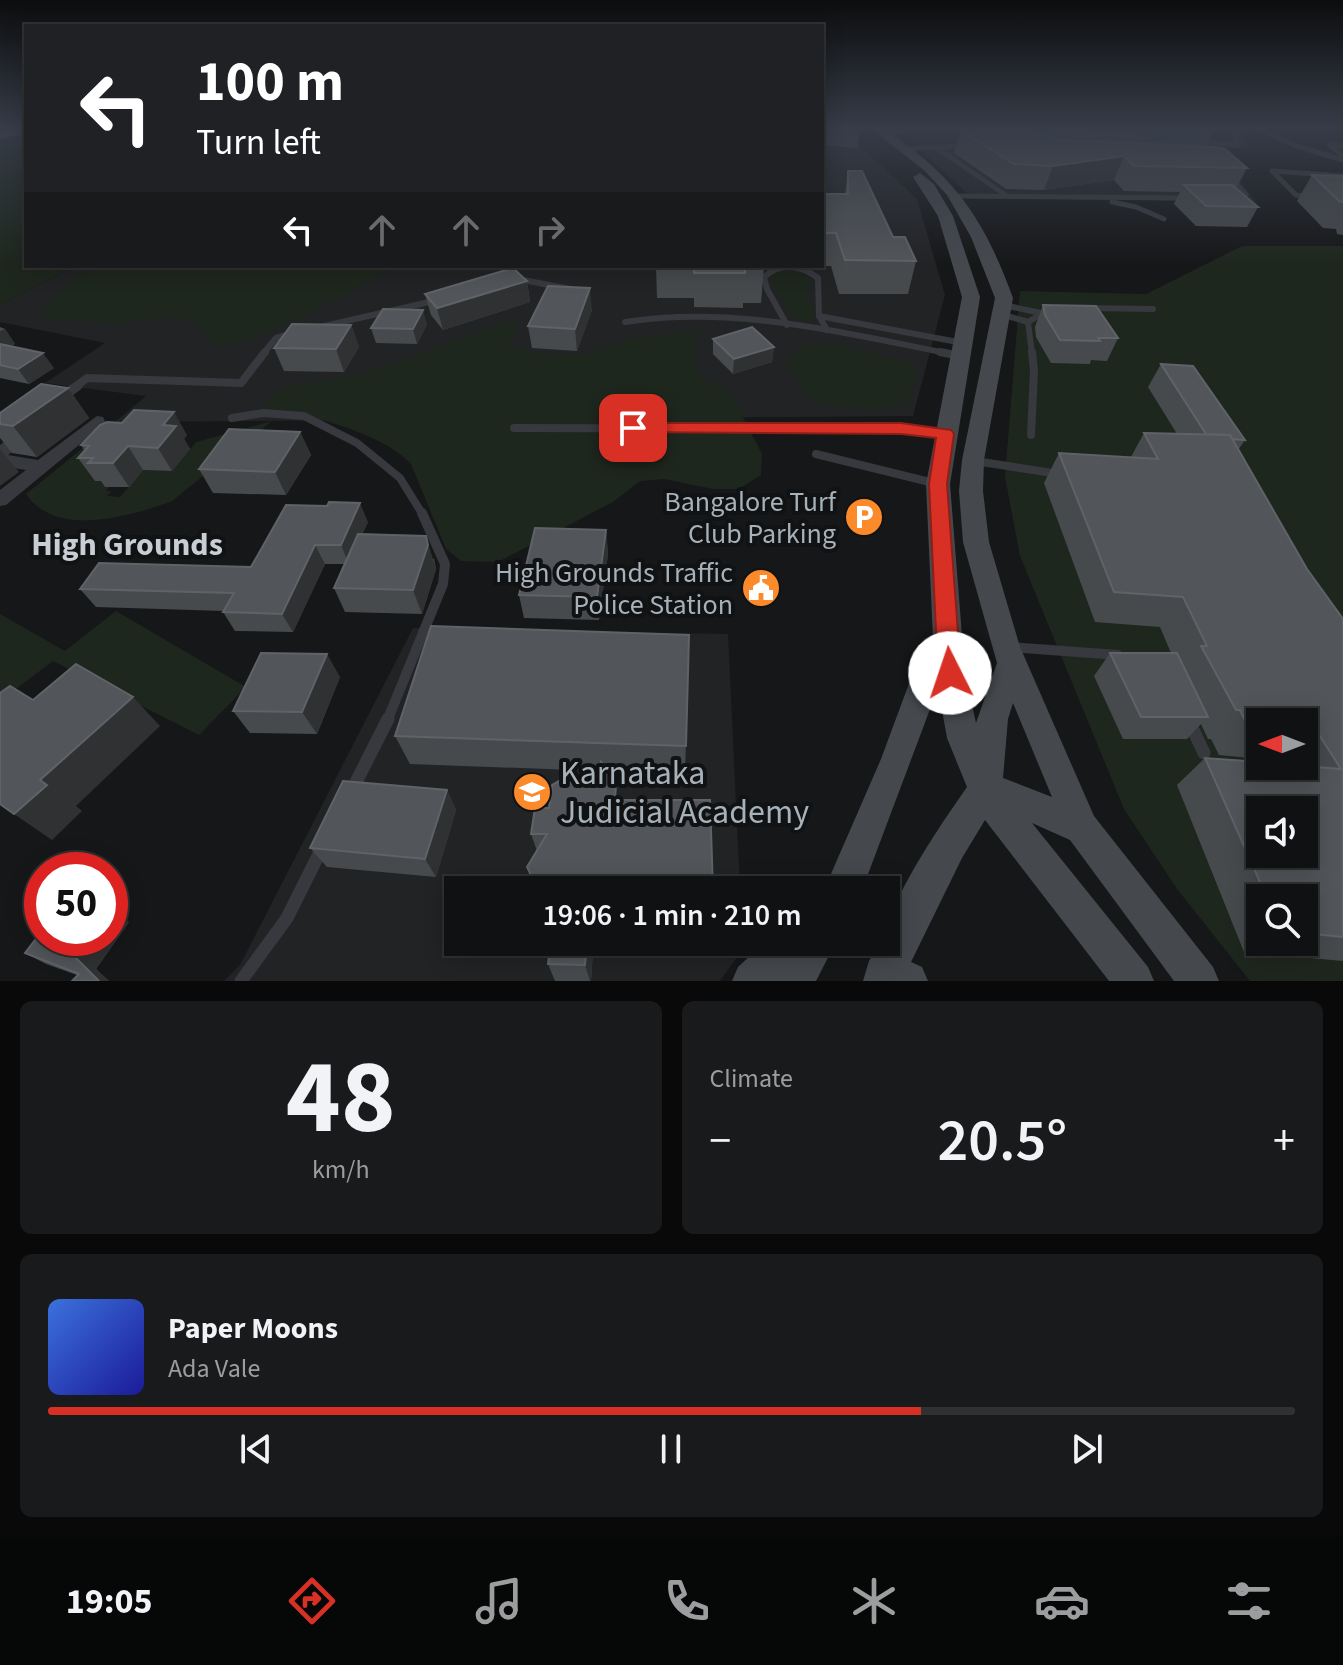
<!DOCTYPE html>
<html lang="en">
<head>
<meta charset="utf-8">
<style>
	:root { --surface:#101112; --page:#191a1b; --text:#f1f3f6; --muted:#9c9d9f; --line:#303132; --accent:#d93025 }
	body { margin:0; font-family:"Source Sans 3",sans-serif; background:var(--page); color:var(--text); height:100vh; display:flex; flex-direction:column; font-size:30px; white-space:nowrap }
	* { box-sizing:border-box; margin:0 }
	p { font-size:26px; color:var(--muted) }
	.icon { flex:none; width:44px; height:44px; fill:none; stroke:currentColor; stroke-width:2; stroke-linecap:round; stroke-linejoin:round }
	.map { position:relative; height:981px; overflow:hidden }
	.sheet { display:flex; flex-direction:column; gap:20px; padding:20px; background:#09090a; flex:1 }
	.sheet>* { flex:none }
	.top-card { position:absolute; left:24px; top:24px; width:800px; height:244px; border-radius:0px; box-shadow:0 4px 20px #0003,0 0 0 2px var(--line); background:#202124; color:#fff; overflow:hidden }
	.needle { width:52px; rotate:270deg }
	.tools { position:absolute; left:1246px; top:708px; display:grid; gap:16px }
	.tools a { display:grid; place-items:center; width:72px; height:72px; border-radius:0px; background:var(--surface); box-shadow:0 4px 20px #0003,0 0 0 2px var(--line); font-size:40px }
	.speed { position:absolute; left:24px; top:852px; display:flex; gap:16px; font-size:40px; font-weight:700; text-align:center }
	.speed>* { display:grid; place-content:center; width:104px; height:104px; border-radius:50%; background:var(--surface); box-shadow:0 4px 20px #0003,0 0 0 2px var(--line); line-height:1 }
	.speed .limit { border:12px solid #d22; background:#fff; color:#111 }
	.pin { position:absolute; display:grid; place-items:center; width:68px; height:68px; color:#fff; margin:-34px; border-radius:16px; box-shadow:0 4px 12px #0006 }
	.me { position:absolute; width:88px; margin:-44px; rotate:356deg; stroke-linejoin:round; filter:drop-shadow(0 0 6px #0008) }
	.turn { display:flex; align-items:center; gap:28px; height:168px; padding:0 40px; font-size:36px }
	.turn .icon { width:104px; height:104px; stroke-width:2.5 }
	.turn b { display:block; font-size:56px; line-height:68px }
	.lanes { display:flex; align-items:center; height:76px; padding:0 40px; background:#0003; justify-content:center; gap:40px; direction:ltr }
	.lanes .off { opacity:.35 }
	.big { font-size:60px; font-weight:600; line-height:1.1 }
	.sheet .widget { flex:1; display:flex; flex-direction:column; justify-content:center; gap:12px; min-width:0; padding:0 28px; border-radius:12px; background:var(--page) }
	.sheet .dial { align-items:center; gap:0 }
	.dial b { font-size:104px; line-height:1 }
	.song { display:flex; align-items:center; gap:24px }
	.cover { width:96px; height:96px; border-radius:12px; background:linear-gradient(135deg,hsl(220 70% 55%),hsl(240 70% 35%)) }
	.played { height:8px; border-radius:4px; background:linear-gradient(90deg,var(--accent) 70%,var(--line) 70%) }
	.keys { display:flex; justify-content:space-around; direction:ltr }
	.heat { display:flex; justify-content:space-between; align-items:center; font-size:44px; direction:ltr }
	.sheet .tiles { flex:1; display:grid; gap:20px; grid-template-columns:1fr 1fr }
	.widget:last-child { grid-column:span 2 }
	.trip { position:absolute; left:444px; top:876px; width:456px; height:80px; border-radius:0px; background:var(--surface); box-shadow:0 4px 20px #0003,0 0 0 2px var(--line); font-weight:600; line-height:80px; text-align:center }
	.dock { display:flex; height:128px; justify-content:space-around; align-items:center; background:#060707; color:var(--muted) }
	.dock .icon { width:56px; height:56px }
	.dock .current { color:var(--accent) }
	.dock b { font-size:36px; color:var(--text) }
	.map>svg:first-child { display:block }
	.built { fill:#222325 }
	.green { fill:#1e271e; fill-rule:evenodd }
	.lines { fill:none; stroke-linecap:round; stroke-linejoin:round }
	.lane-far4 { stroke:#37393e; stroke-width:5 }
	.lane-far3 { stroke:#37393e; stroke-width:6 }
	.lane-far2 { stroke:#37393e; stroke-width:8 }
	.lane-far1 { stroke:#37393e; stroke-width:10 }
	.lane { stroke:#37393e; stroke-width:13 }
	.street { fill:#37393e; fill-rule:evenodd }
	.secondary { fill:#45494e; fill-rule:evenodd }
	.primary { fill:#53575d; fill-rule:evenodd }
	.wall { fill:#474a4d; fill-rule:evenodd }
	.shaded-wall { fill:#2f3133 }
	.building { fill:#525559; stroke:#5f6368; stroke-width:2; fill-rule:evenodd }
	.route { fill:#d93025; stroke:#8d1f18; stroke-width:2 }
	.labels { text-anchor:middle; stroke-width:8; stroke-linejoin:round; paint-order:stroke }
	.poi-label { font-size:28px; fill:#a7b1b9; stroke:#111213; text-anchor:end }
	.quarter-label { font-size:32px; font-weight:bold; fill:#c9ced5; stroke:#111213 }
	.near-poi-label { font-size:34px; fill:#a7b1b9; stroke:#111213; text-anchor:start }
</style>
</head>
<body>
<div class="map">
<svg width="1343" height="981" viewBox="0 0 1343 981">
	<rect width="100%" height="100%" fill="#161718"/>
	<g class="built">
		<polygon points="822,128 841,128 917,199 945,295 913,416 115,422 146,396 45,383 105,343 0,322 0,305 74,266 822,266"/>
		<polygon points="893,128 1242,128 1248,149 1222,146 1227,164 1256,202 972,198 914,144"/>
		<polygon points="413,628 728,634 740,890 458,890 458,942 743,942 743,949 720,981 224,981 240,965"/>
	</g>
	<g class="green">
		<polygon points="26,133 26,266 74,266 0,305 0,139"/>
		<path d="M1242,246h101v735h-93l-73,-92 -53,-80 -104,-253 -15,-79 15,-186 126,3zM1260,722h44v44h-44zM1260,810h44v44h-44zM1260,898h44v44h-44z"/>
		<path d="M97,266h297c-26,17 -141,80 -168,80 -14,0 -25,-17 -33,-26l-26,-2 -46,5 -71,-3 -9,-11 26,-24z"/>
		<polygon points="785,270 810,277 808,293 815,320 812,323 794,319 773,287 770,277 776,271"/>
		<path d="M512,319l6,3 -9,22 22,9 54,2 40,-15 75,-10 -5,21 5,25 31,18 31,60 -1,21 -22,14h-26l-49,-10 -24,2 -27,21 -115,60 -37,-1 -15,-12 -35,-85c-29,-32 -104,-49 -146,-58 10,-27 55,-22 78,-28 57,-13 114,-39 169,-59z"/>
		<polygon points="834,343 920,366 908,405 866,411 810,400 786,363 798,347"/>
		<path d="M272,421l-100,80c-41,15 -116,38 -146,-7l89,-72h24l-33,65h3l-3,4h5l-4,5 13,1 23,-27 29,1 24,-29z"/>
		<polygon points="116,611 246,687 199,735 53,661 0,701 0,614 65,651"/>
	</g>
	<g class="lines">
		<g class="lane-far4">
			<polyline points="1258,128 1294,145 1343,160"/>
			<polyline points="885,134 928,128"/>
			<polyline points="1198,141 1238,146 1233,128"/>
			<polyline points="1343,146 1329,144 1343,156"/>
			<polyline points="937,148 1007,196"/>
			<polyline points="905,149 966,146"/>
			<polyline points="1232,179 1246,195 1234,198"/>
			<polyline points="955,196 1187,198"/>
			<polyline points="1311,196 1296,195 1272,171 1343,176"/>
			<polyline points="1112,202 1136,207 1164,219"/>
		</g>
		<g class="lane-far3">
			<polyline points="514,282 523,280 570,289"/>
			<polyline points="1003,305 1041,313"/>
			<polyline points="1086,308 1153,309"/>
			<polyline points="1001,314 1028,322"/>
			<polyline points="819,316 963,343"/>
			<path d="M625,322c111,-17 218,11 326,32"/>
			<path d="M787,325l-20,-36 -3,-12c16,-15 37,-12 54,1l1,38 8,14"/>
			<polyline points="320,327 438,300"/>
			<polyline points="263,354 276,338 293,333"/>
			<polyline points="1032,354 1028,322 1048,310"/>
		</g>
		<g class="lane-far2">
			<polyline points="940,352 960,356"/>
			<polyline points="75,387 87,378 241,383 265,352"/>
			<polyline points="232,418 263,413 304,416 357,443 400,478 423,515"/>
			<polyline points="514,428 901,429 945,434"/>
			<polyline points="1031,435 1034,371 1032,352"/>
			<polyline points="816,454 938,484"/>
			<polyline points="975,461 1059,474"/>
		</g>
		<g class="lane-far1">
			<polyline points="1009,647 1118,655"/>
			<polyline points="387,721 443,584 445,564 422,513"/>
		</g>
		<g class="lane">
			<polyline points="1189,721 1204,753"/>
			<polyline points="351,792 388,719"/>
			<polyline points="241,981 287,918 322,848"/>
		</g>
		<g class="street">
			<polygon points="75,382 80,384 83,387 80,390 57,407 45,407 43,404 45,401"/>
			<polygon points="97,416 103,417 105,421 103,425 6,505 0,506 0,490 26,470 0,466 0,445 20,430 32,430 34,434 32,438 8,455 38,460"/>
		</g>
		<g class="secondary">
			<path d="M870,128h13c72,49 100,88 130,170l-29,162 -1,31 6,51 31,105 74,169 119,151 6,14h-45l-104,-141 -38,-17 116,144 6,14h-45l-124,-161 -23,38 -51,104 11,5 6,14h-65l6,-20 11,-19h6c0,-40 57,-120 81,-155l-20,-49 -9,-50 -76,202h-38l57,-131 36,-97 16,-24 -7,-154 36,-187 -24,-81 -25,-39 7,-4 14,11 19,32 27,81 -30,187 15,189 11,50 21,-60 -34,-121 -4,-51 3,-31 33,-162 -24,-61 -24,-42 -23,-25zM1013,703l39,94 -49,-19 5,-59z"/>
			<polygon points="765,942 836,942 816,981 732,981 738,967"/>
		</g>
		<polygon class="primary" points="14,128 26,128 26,133 0,139 0,131"/>
	</g>
	<g class="wall">
		<polygon points="822,128 861,128 857,148 822,145"/>
		<polygon points="987,128 1215,128 1205,147 1247,168 1236,189 1258,207 1247,227 1196,226 1174,204 1180,192 1124,191 1114,180 1044,190 1006,189 954,153 960,130"/>
		<polygon points="848,171 893,237 916,261 908,294 839,294 831,266 822,266 822,194 845,194"/>
		<polygon points="1312,175 1343,176 1343,235 1337,234 1336,229 1323,228 1297,201"/>
		<polygon points="656,266 764,266 761,303 743,303 743,308 694,307 694,298 657,298"/>
		<polygon points="527,281 530,302 443,330 431,315 425,294"/>
		<polygon points="1043,305 1118,338 1107,361 1091,360 1090,364 1051,363 1036,337 1035,327"/>
		<polygon points="592,310 577,351 532,348 528,326"/>
		<polygon points="427,324 417,344 376,343 371,328"/>
		<polygon points="351,325 359,347 344,372 284,371 274,348"/>
		<polygon points="0,327 5,329 15,344 11,346 54,368 29,384 0,378"/>
		<polygon points="713,339 774,347 772,362 733,374 713,354"/>
		<path d="M1161,364l84,76 -7,10 69,119 36,50v342l-99,-9 -67,-167 28,-27 99,8v-44h-44v37l-41,-4 -8,-16h-3l-7,-15 -14,15h-64l-29,-63 16,-23h61l-11,-26 -65,-5 -51,-139 15,-30 72,4 13,-24 33,1 -29,-47zM1260,898h44v44h-44z"/>
		<polygon points="68,388 89,418 37,457 12,453 0,438 0,413"/>
		<polygon points="300,432 311,455 286,495 213,493 199,469"/>
		<polygon points="187,435 184,439 190,449 172,471 143,470 129,487 105,487 101,481 95,481 78,458 84,450 81,445"/>
		<polygon points="368,522 362,534 434,559 436,569 422,614 345,612 334,588 344,564 325,564 293,632 235,631 223,612 224,611 96,607 80,589 251,567"/>
		<polygon points="606,530 608,554 599,620 524,618 519,595"/>
		<polygon points="689,635 685,774 607,771 616,784 537,851 531,834 549,808 572,784 599,784 600,771 410,764 395,736"/>
		<polygon points="340,677 317,734 250,733 233,711"/>
		<polygon points="447,790 456,810 436,877 327,867 310,848"/>
		<polygon points="129,922 96,969 109,981 72,981 77,975 46,964 25,953"/>
		<polygon points="528,942 713,942 712,951 593,951 591,981 555,981 548,964 550,950 531,949"/>
	</g>
	<g class="shaded-wall">
		<polygon points="1124,156 1114,180 1044,190 1053,166"/>
		<polygon points="527,281 530,302 443,330 437,308"/>
		<polygon points="590,288 592,310 577,351 575,329"/>
		<polygon points="423,310 427,324 417,344 413,329"/>
		<polygon points="351,325 359,347 344,372 336,349"/>
		<polygon points="5,329 15,344 0,352 0,331"/>
		<polygon points="774,347 772,362 733,374 734,359"/>
		<polygon points="43,353 54,368 29,384 18,369"/>
		<polygon points="68,388 89,418 37,457 13,426"/>
		<polygon points="174,412 187,435 184,439 190,449 172,471 158,448 163,425"/>
		<polygon points="300,432 311,455 286,495 275,472"/>
		<polygon points="128,446 143,470 129,487 113,463"/>
		<polygon points="0,449 19,472 0,486"/>
		<polygon points="360,503 368,522 349,564 341,545"/>
		<polygon points="606,530 608,554 599,620 597,597"/>
		<polygon points="426,536 436,569 422,614 413,590"/>
		<polygon points="315,545 325,564 293,632 282,614"/>
		<polygon points="327,654 340,677 317,734 302,712"/>
		<polygon points="133,697 160,726 76,806 82,811 52,840 14,814 40,780"/>
		<polygon points="447,790 456,810 436,877 425,859"/>
		<polygon points="111,910 129,922 96,969 109,981 99,981 76,958 91,938 110,938 110,912"/>
		<polygon points="587,942 591,942 593,951 591,981 590,981 585,965"/>
	</g>
	<g class="building">
		<polygon points="997,128 1022,128 1062,140 1215,147 1225,149 1247,168 1134,166 1124,156 1053,166 1014,164 960,130"/>
		<polygon points="1046,128 1059,128 1136,136 1062,133"/>
		<polygon points="1152,128 1203,128 1213,129 1210,134"/>
		<polygon points="848,171 862,171 893,237 905,237 916,261 845,260 836,233 822,233 822,194 848,194"/>
		<polygon points="1312,175 1343,176 1343,202 1340,202"/>
		<polygon points="1184,185 1232,185 1258,207 1206,206"/>
		<polygon points="694,266 764,266 764,269 745,269 745,273 694,273"/>
		<polygon points="513,268 527,281 437,308 425,294"/>
		<polygon points="548,286 590,288 575,329 528,326"/>
		<polygon points="1043,305 1096,306 1118,338 1098,338 1100,341 1060,340 1045,315"/>
		<polygon points="383,309 423,310 413,329 371,328"/>
		<polygon points="292,324 351,325 336,349 274,348"/>
		<polygon points="752,327 774,347 734,359 713,339"/>
		<polygon points="0,344 43,353 18,369 0,365"/>
		<polygon points="1161,364 1193,366 1245,440 1232,439 1230,435 1206,434"/>
		<polygon points="41,384 68,388 13,426 0,424 0,413"/>
		<polygon points="134,410 174,412 163,425 176,426 158,448 128,446 113,463 88,463 93,458 78,458 89,446 81,445 100,425 107,422 122,423"/>
		<polygon points="229,429 300,432 275,472 199,469"/>
		<path d="M1144,433l86,2 77,134 36,50v318l-39,-4v-35h-37l-62,-140 55,4v4h44l37,3 -23,-36 -14,-1v-10h-44v6l-12,-1 -8,-17h-4l-35,-64h6l-24,-49 -69,-5 -55,-139 99,6zM1260,810h44v44h-44z"/>
		<polygon points="329,502 360,503 341,545 315,545 282,614 223,612 234,593 80,589 99,563 251,567 286,505 327,506"/>
		<polygon points="535,528 606,530 597,597 519,595"/>
		<polygon points="358,534 426,536 428,545 413,590 334,588"/>
		<polygon points="431,626 689,635 686,746 395,736"/>
		<polygon points="261,653 327,654 302,712 233,711"/>
		<polygon points="1110,653 1177,653 1208,717 1141,717"/>
		<polygon points="76,664 133,697 40,780 47,785 14,814 0,804 0,693 10,686 33,700"/>
		<polygon points="601,762 616,784 615,800 710,800 713,890 527,890 530,873 527,867 547,834 531,834 535,808 549,808 552,785 564,778 572,784 599,784"/>
		<polygon points="343,781 447,790 425,859 310,848"/>
		<polygon points="42,931 42,938 91,938 76,958 99,981 72,981 79,974 25,953"/>
		<polygon points="551,942 587,942 585,965 548,964"/>
	</g>
	<linearGradient id="sky" x2="0" y2="1"><stop stop-color="#0c0d0d"/><stop offset="0.48" stop-color="#363c48"/><stop offset="1" stop-color="#363c48" stop-opacity="0"/></linearGradient>
	<rect width="1343" height="265" fill="url(#sky)"/>
	<polygon class="route" points="633,423 901,423 951,430 954,434 947,484 961,673 958,680 950,683 942,680 938,673 929,484 936,438 901,434 627,432 625,428"/>
	<defs>
		<symbol id="parking-disc" viewBox="-11 -11 22 22"><circle r="9.5" fill="#fd8a2a" stroke="#111213"/><path d="M-3.5-5.5H1a3.5 3.5 0 0 1 0 7H-1V5.5H-3.5ZM-1-3.4V-.6H.8a1.4 1.4 0 0 0 0-2.8Z" fill="#fff"/></symbol>
		<symbol id="civic-disc" viewBox="-11 -11 22 22"><circle r="9.5" fill="#fd8a2a" stroke="#111213"/><path d="M-.6-6.5H3V-4.5H.6V-3L4-1V1h2V6H-6V1h2V-1L-.6-3ZM-1.2 2.5V6h2.4V2.5Z" fill="#fff"/></symbol>
		<symbol id="university-disc" viewBox="-11 -11 22 22"><circle r="9.5" fill="#fd8a2a" stroke="#111213"/><path d="M0-5L7-2L0 1L-7-2ZM-4 1L0 2.5L4 1V4Q0 6-4 4Z" fill="#fff"/></symbol>
	</defs>
	<g fill-rule="evenodd">
		<use href="#parking-disc" x="842" y="495" width="44" height="44"/>
		<use href="#civic-disc" x="739" y="566" width="44" height="44"/>
		<use href="#university-disc" x="510" y="770" width="44" height="44"/>
	</g>
	<g class="labels">
		<g class="poi-label">
			<text x="836" y="511">Bangalore Turf<tspan x="836" dy="32">Club Parking</tspan></text>
			<text x="733" y="582">High Grounds Traffic<tspan x="733" dy="32">Police Station</tspan></text>
		</g>
		<g class="quarter-label">
			<text x="127" y="555">High Grounds</text>
		</g>
		<g class="near-poi-label">
			<text x="560" y="784">Karnataka<tspan x="560" dy="39">Judicial Academy</tspan></text>
		</g>
	</g>
</svg>
<div class="tools">
<a><svg class="needle" viewBox="-14 -14 28 28"><path d="M0-13l5 13h-10z" fill="#e53935"/><path d="M0 13l5-13h-10z" fill="#9c9d9f"/></svg></a>
<a><svg class="icon" aria-label="sound" viewBox="0 0 24 24"><path d="M4 9h4l5-4v14l-5-4H4zM17 9q2 3 0 6"/></svg></a>
<a><svg class="icon" aria-label="search" viewBox="0 0 24 24"><circle cx="10" cy="10" r="6"/><path d="M15 15l6 6"/></svg></a>
</div>
<div class="speed"><div class="limit">50</div></div>
<div class="pin" style="left:633px;top:428px;background:#d93025"><svg class="icon" aria-label="arrive" viewBox="0 0 24 24"><path d="M6 21V4h12l-3 4 3 4H6"/></svg></div>
<svg class="me" style="left:950px;top:673px" viewBox="-20 -20 40 40"><circle r="19" fill="#fff"/><path d="M0-13L10 11 0 6-10 11z" fill="#d93025"/></svg>
<div class="trip">19:06 · 1 min · 210 m</div>
<div class="top-card">
<div class="turn"><svg class="icon" aria-label="left" viewBox="0 0 24 24"><path d="M17 20v-9H6M10 6l-5 5 5 5"/></svg><div><b>100 m</b>Turn left</div></div>
<div class="lanes"><svg class="icon" aria-label="left" viewBox="0 0 24 24"><path d="M17 20v-9H6M10 6l-5 5 5 5"/></svg><svg class="icon off" aria-label="ahead" viewBox="0 0 24 24"><path d="M12 20V5M6 11l6-6 6 6"/></svg><svg class="icon off" aria-label="ahead" viewBox="0 0 24 24"><path d="M12 20V5M6 11l6-6 6 6"/></svg><svg class="icon off" aria-label="right" viewBox="0 0 24 24"><path d="M7 20v-9h11M14 6l5 5-5 5"/></svg></div>
</div>
</div>
<section class="sheet">
<div class="tiles">
<div class="widget dial"><b>48</b><p>km/h</p></div>
<div class="widget"><p>Climate</p>
<div class="heat"><a>−</a><b class="big">20.5°</b><a>+</a></div>
</div>
<div class="widget">
<div class="song"><i class="cover"></i><div><b>Paper Moons</b><p>Ada Vale</p></div></div>
<div class="played"></div>
<div class="keys"><svg class="icon" aria-label="previous" viewBox="0 0 24 24"><path d="M18 5L8 12l10 7zM5 5v14"/></svg><svg class="icon" aria-label="pause" viewBox="0 0 24 24"><path d="M8 5v14M16 5v14"/></svg><svg class="icon" aria-label="next" viewBox="0 0 24 24"><path d="M6 5l10 7-10 7zM19 5v14"/></svg></div>
</div>
</div>
</section>
<nav class="dock">
<b>19:05</b>
<svg class="icon current" aria-label="directions" viewBox="0 0 24 24"><path d="M12 3l9 9-9 9-9-9zM9 14v-3h6M13 9l2 2-2 2"/></svg>
<svg class="icon" aria-label="music" viewBox="0 0 24 24"><path d="M9 18V5l10-2v13"/><circle cx="6" cy="18" r="3"/><circle cx="16" cy="16" r="3"/></svg>
<svg class="icon" aria-label="phone" viewBox="0 0 24 24"><path d="M5 4h4l2 5-3 2q2 4 5 5l2-3 5 2v4C11 20 4 13 5 4z"/></svg>
<svg class="icon" aria-label="climate" viewBox="0 0 24 24"><path d="M12 3v18M4 7l16 10M4 17L20 7"/></svg>
<svg class="icon" aria-label="car" viewBox="0 0 24 24"><path d="M5 17H2v-5l4-1 3-4h7l3 4 3 1v5h-3M9 17h6M6 11h13"/><circle cx="7" cy="17" r="2"/><circle cx="17" cy="17" r="2"/></svg>
<svg class="icon" aria-label="filters" viewBox="0 0 24 24"><path d="M4 7h16M4 17h16"/><circle cx="9" cy="7" r="2"/><circle cx="15" cy="17" r="2"/></svg>
</nav>
</body>
</html>
